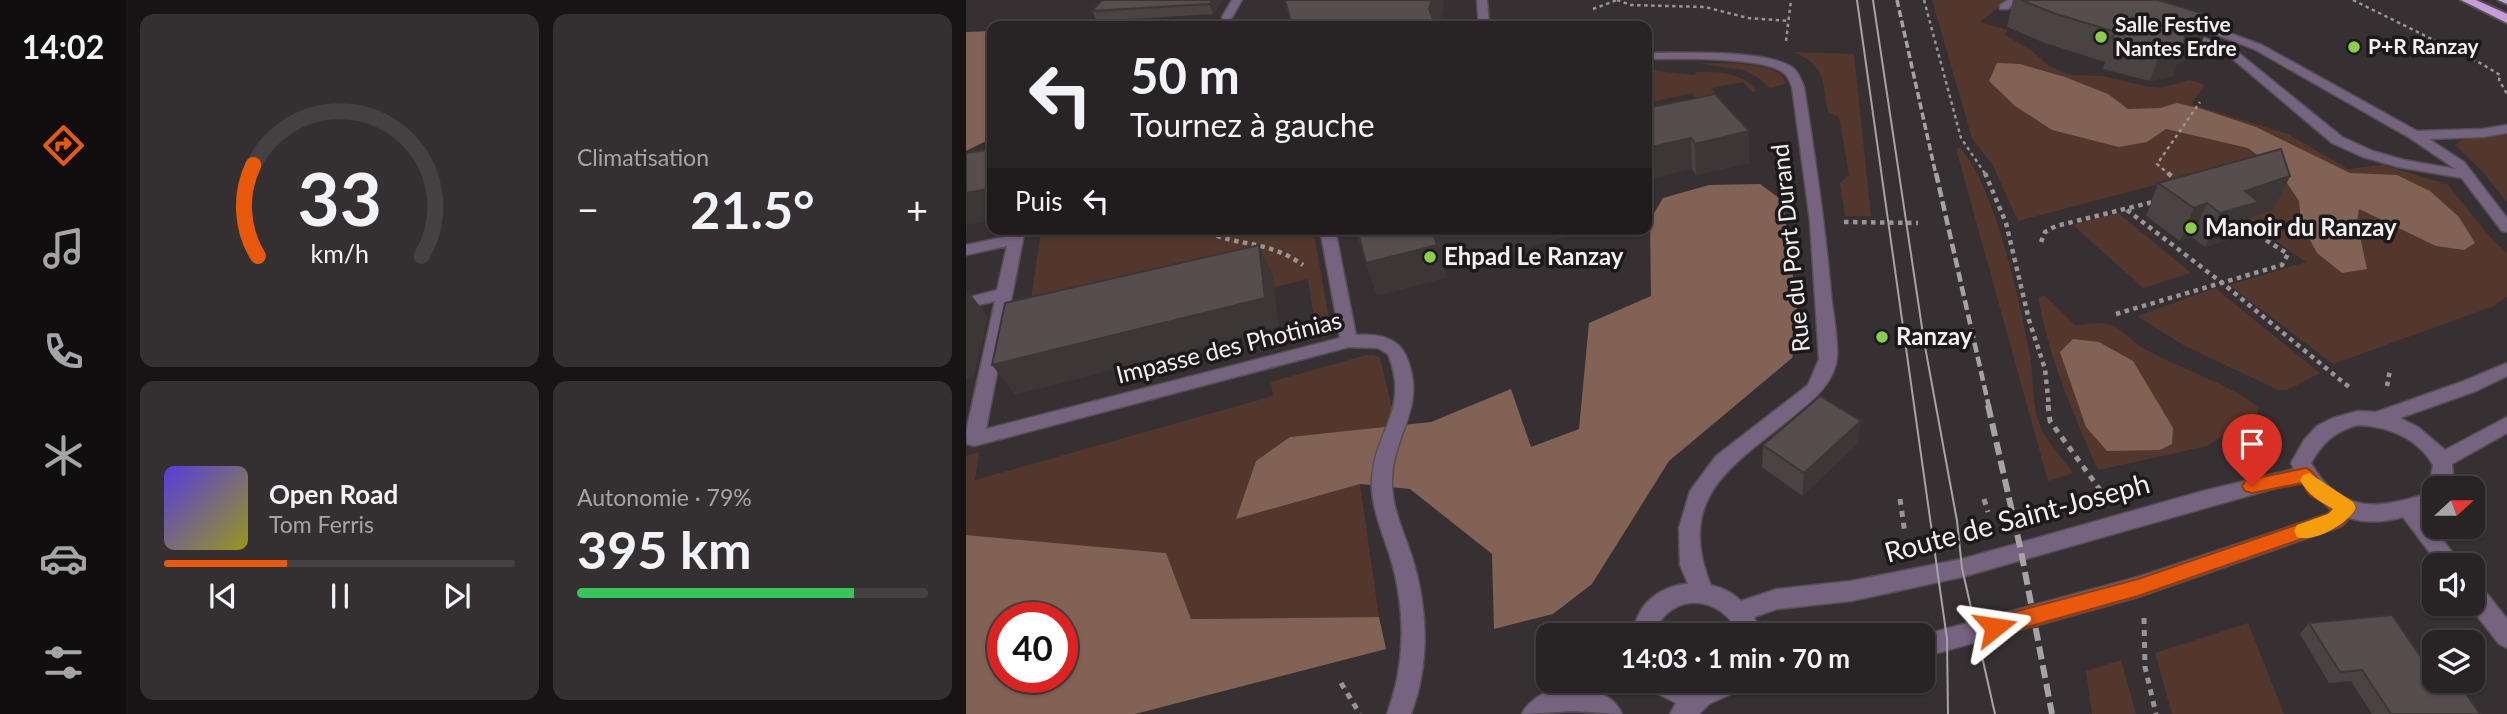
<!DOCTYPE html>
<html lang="fr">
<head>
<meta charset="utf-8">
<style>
	:root { --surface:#282426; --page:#343032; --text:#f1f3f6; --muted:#a5a4a7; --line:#444143; --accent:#ea580c }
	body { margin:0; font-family:Lato,sans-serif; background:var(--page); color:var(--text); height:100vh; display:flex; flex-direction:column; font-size:26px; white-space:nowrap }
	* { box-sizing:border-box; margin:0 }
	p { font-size:23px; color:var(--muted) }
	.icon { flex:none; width:38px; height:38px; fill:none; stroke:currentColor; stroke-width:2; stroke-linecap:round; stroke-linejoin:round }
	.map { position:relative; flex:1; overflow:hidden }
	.panel { display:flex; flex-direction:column; gap:14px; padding:14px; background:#161415; width:840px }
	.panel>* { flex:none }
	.banner { position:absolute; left:21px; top:21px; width:665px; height:214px; border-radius:14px; box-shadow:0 2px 5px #0004,0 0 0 2px var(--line); background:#282426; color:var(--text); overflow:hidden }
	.needle { width:46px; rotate:69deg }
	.tools { position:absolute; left:1456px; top:476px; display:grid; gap:14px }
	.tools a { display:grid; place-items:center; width:63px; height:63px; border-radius:14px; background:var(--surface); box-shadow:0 2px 5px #0004,0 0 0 2px var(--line); font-size:35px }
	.speed { position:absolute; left:21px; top:602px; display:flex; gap:14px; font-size:35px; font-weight:700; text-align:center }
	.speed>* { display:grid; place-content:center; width:91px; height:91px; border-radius:50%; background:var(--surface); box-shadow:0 2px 5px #0004,0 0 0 2px var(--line); line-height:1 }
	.speed .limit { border:10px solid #d22; background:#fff; color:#111 }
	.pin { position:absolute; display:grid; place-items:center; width:60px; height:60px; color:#fff; margin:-72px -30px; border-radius:50% 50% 50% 0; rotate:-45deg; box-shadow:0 0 7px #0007 }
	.pin .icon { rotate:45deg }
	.me { position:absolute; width:77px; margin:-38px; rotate:75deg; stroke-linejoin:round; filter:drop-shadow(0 0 5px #0008) }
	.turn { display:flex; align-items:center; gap:24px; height:147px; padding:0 28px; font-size:32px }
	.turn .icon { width:91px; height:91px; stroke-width:2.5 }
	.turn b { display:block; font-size:49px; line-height:60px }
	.then { display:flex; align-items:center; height:66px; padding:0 28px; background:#0003; gap:14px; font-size:26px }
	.big { font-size:52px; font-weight:700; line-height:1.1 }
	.panel .widget { flex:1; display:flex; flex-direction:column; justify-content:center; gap:10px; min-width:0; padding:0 24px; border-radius:14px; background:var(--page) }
	.panel .dial { align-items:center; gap:0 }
	.dial svg { height:182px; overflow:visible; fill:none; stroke:var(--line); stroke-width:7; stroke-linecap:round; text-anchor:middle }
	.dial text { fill:var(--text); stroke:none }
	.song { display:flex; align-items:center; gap:21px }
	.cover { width:84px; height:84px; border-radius:10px; background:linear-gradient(135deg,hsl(250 70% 55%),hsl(60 70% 35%)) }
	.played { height:7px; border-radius:4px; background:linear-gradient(90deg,var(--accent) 35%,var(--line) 35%) }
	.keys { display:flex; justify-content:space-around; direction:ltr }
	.heat { display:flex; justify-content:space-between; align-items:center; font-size:38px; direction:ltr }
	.charge { height:10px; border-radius:5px; background:linear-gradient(90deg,#34c759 79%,var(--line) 0) }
	.panel .tiles { flex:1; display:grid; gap:14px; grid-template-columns:repeat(2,1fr) }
	.trip { position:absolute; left:570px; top:623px; width:399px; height:70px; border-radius:14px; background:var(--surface); box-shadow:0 2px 5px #0004,0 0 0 2px var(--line); font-weight:700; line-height:70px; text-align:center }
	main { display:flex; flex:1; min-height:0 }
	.tab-bar { display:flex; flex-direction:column; width:126px; justify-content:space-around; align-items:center; background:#100e0f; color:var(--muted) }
	.tab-bar .icon { width:49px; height:49px }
	.tab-bar .on { color:var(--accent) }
	.tab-bar b { font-size:32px; color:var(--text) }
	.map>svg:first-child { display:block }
	.green { fill:#53372c }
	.forest { fill:#816255; fill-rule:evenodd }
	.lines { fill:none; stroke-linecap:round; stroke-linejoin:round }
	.service-casing { stroke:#544f51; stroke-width:3 }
	.minor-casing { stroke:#544f51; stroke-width:3 }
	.tertiary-casing { stroke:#544f51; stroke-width:3 }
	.trunk-casing { stroke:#544f51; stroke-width:4 }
	.path-far2 { stroke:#999496; stroke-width:2.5; stroke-dasharray:3.5 3.5; stroke-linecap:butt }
	.path-far1 { stroke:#999496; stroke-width:4.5; stroke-dasharray:4.5 4.5; stroke-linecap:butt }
	.path { stroke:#999496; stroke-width:5; stroke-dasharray:6 6; stroke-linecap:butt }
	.service { fill:#76637f; fill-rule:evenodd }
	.minor { fill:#76637f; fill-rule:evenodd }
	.tertiary { fill:#76637f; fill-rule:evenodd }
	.trunk { fill:#c69cda; fill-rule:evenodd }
	.tram { stroke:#a7a2a4; stroke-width:2 }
	.rail-far2 { stroke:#a7a2a4; stroke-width:3.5; stroke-dasharray:7 3.5; stroke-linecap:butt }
	.rail-far1 { stroke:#a7a2a4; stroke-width:4.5; stroke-dasharray:10 4.5; stroke-linecap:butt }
	.rail { stroke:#a7a2a4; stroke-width:6; stroke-dasharray:13 6; stroke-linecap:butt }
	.wall { fill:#4a4243 }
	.shaded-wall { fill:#3c3637 }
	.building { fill:#564d4e; stroke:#3c3637; stroke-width:2 }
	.route { fill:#ea580c; stroke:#983908; stroke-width:2 }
	.slow { fill:#f59e0b }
	.poi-dot { fill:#89cf48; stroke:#1c191a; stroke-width:2.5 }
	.labels { text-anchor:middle; stroke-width:7; stroke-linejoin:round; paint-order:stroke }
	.far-poi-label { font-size:21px; font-weight:bold; fill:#f3eff1; stroke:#1c191a; text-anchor:start }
	.poi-label { font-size:24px; font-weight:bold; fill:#f3eff1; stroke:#1c191a; text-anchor:start }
	.street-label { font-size:24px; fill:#f3eff1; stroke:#1c191a }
	.near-street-label { font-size:28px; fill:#f3eff1; stroke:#1c191a }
</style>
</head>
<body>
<main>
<nav class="tab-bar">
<b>14:02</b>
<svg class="icon on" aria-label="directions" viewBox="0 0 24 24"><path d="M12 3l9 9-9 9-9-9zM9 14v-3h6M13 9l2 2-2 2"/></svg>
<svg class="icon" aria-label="music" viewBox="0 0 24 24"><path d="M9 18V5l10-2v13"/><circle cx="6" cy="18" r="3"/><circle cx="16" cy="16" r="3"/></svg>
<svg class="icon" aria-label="phone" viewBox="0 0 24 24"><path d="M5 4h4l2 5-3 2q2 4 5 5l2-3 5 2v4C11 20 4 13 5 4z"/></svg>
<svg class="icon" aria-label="climate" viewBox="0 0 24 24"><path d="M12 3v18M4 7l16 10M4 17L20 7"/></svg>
<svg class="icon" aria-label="car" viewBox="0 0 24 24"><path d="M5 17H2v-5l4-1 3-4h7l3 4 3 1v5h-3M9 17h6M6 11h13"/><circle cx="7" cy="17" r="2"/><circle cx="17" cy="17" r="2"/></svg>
<svg class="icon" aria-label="filters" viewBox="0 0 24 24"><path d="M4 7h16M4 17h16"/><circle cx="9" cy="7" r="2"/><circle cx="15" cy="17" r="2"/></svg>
</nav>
<section class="panel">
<div class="tiles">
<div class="widget dial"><svg viewBox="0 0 100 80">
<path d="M14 69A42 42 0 1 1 86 69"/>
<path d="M14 69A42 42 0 0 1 12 29" stroke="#ea580c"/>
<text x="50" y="56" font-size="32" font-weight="700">33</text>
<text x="50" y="72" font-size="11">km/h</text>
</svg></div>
<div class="widget"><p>Climatisation</p>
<div class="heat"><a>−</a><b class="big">21.5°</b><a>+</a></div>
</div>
<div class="widget">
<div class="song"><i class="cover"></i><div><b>Open Road</b><p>Tom Ferris</p></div></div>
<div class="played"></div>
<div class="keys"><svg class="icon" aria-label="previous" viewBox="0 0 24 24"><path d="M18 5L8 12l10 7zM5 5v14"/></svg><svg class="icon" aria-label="pause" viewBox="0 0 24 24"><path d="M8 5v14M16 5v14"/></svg><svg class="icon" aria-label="next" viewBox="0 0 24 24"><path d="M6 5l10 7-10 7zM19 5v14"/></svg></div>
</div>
<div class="widget"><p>Autonomie · 79%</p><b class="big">395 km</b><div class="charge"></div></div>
</div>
</section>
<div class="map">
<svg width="1541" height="714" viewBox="0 0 1541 714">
	<rect width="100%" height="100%" fill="#363033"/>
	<g class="green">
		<polygon points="966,0 1042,0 1014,22 1042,30 1038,34 1066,51 1083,66 1105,75 1136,76 1184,87 1194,88 1223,80 1239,85 1225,104 1322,134 1382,169 1417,165 1481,184 1525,238 1541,253 1541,296 1528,306 1367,364 1263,285 1340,262 1219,177 1052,221 1027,166 1006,138"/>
		<path d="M827,52l61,2 17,162h-26l-5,-33 9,-8 -10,-58 -11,-5c-6,-32 -2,-47 -35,-60z"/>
		<path d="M731,63c21,1 84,-4 89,21l-16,4 -13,-11 -14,-7z"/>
		<path d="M681,70l47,5 3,-3c23,0 45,0 60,19l-5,1 -9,-10 -32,6 8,10 -20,4 -7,-9 -45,10z"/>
		<polygon points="1541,135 1541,202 1516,171 1489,145 1496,140"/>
		<path d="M994,148c35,38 60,155 70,208 4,23 1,52 12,74 8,15 21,29 31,43l-25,8 -92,-332z"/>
		<polygon points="1152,213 1225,273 1177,288 1107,225"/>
		<polygon points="82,229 347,229 364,324 351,339 342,279 308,287 306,274 60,332 75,232"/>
		<polygon points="1249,288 1354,373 1321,390 1312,390 1219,346 1171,316"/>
		<path d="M1079,296l30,29c10,0 23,-3 32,-1 13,2 21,14 31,21 39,24 86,35 121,63l-3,7 -49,31 -109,24c-25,-57 -49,-112 -60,-173z"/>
		<polygon points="400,355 408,355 414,358 427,412 418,427 324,437 271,519 394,484 413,617 225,619 200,553 0,535 0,456 13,452 9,480 307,396 305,382"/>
		<polygon points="1282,623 1318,714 1206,714 1189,653"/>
		<polygon points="1155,660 1170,714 1126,714 1120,671"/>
	</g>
	<g class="forest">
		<polygon points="26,31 26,138 0,151 0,32"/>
		<polygon points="1031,63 1054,64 1099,77 1142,94 1162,109 1194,108 1211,103 1236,109 1290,127 1384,173 1431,175 1464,191 1493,217 1509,243 1498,250 1470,246 1393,209 1391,222 1401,269 1376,273 1351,253 1335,223 1333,201 1313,171 1282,148 1200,129 1181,142 1153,147 1086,130 1049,106 1023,81"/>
		<polygon points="794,184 817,201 834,331 826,358 703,461 626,584 587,614 528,629 526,554 444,489 394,484 270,519 290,461 324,437 465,422 545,389 565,447 613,429 623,323 685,296 684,220 697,198 743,185"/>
		<polygon points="1107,339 1133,342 1167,361 1207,428 1206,444 1194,450 1141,451 1120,427 1094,352"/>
		<path d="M0,535l200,18 25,66 188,-2 7,32 -251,65h-169zM37,618h59v59h-59z"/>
	</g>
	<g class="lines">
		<defs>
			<g id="service">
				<polygon points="1042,0 1054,0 1042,9 1034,9 1034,5"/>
				<polygon points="1210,30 1218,30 1269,50 1376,137 1407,151 1438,160 1502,171 1509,175 1502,179 1432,167 1397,157 1366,143 1261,54 1210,34"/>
			</g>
			<g id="minor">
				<polygon points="266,0 276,0 265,19 257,19 256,17"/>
				<polygon points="511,0 521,0 523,26 513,26"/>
				<polygon points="1220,17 1296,45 1451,131 1517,129 1541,125 1541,133 1517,137 1463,139 1498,162 1541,218 1541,232 1536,231 1488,168 1444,138 1288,49 1216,22 1215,20"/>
				<path d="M681,53c33,0 121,-4 146,15 6,5 8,12 11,19 11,69 21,137 27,207 2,20 7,43 6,63 -2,22 -19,39 -35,52 -66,56 -132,84 -88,184l-3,7 -8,3 -8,-3 -15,-35 -1,-37 11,-37 26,-35 92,-71 11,-26 -9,-138 -18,-134c-2,-5 -4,-11 -8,-14 -21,-17 -108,-14 -137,-14z"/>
				<path d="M44,229h15l-39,200 354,-91 -20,-109h15l21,106c20,-1 41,1 50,21 22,50 -13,77 -14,124 -1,27 12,52 20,77 16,51 18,107 -1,157h-24c19,-50 19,-106 3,-158 -8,-25 -20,-51 -18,-78 4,-50 38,-68 16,-124l-10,-6 -29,-1 -375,99 -7,-2 -1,-12 29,-131 -29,7v-10l31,-8 10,-44 -41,9v-10l43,-9z"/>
				<polygon points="1441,501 1448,503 1496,565 1473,565 1431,509 1434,503"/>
				<polygon points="1507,583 1515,586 1541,619 1541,648 1533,644 1502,604 1507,604"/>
			</g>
			<g id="tertiary">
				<path d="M1541,363v13l-31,15 -76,27 18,9 27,23 62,-33v16l-55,31 1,11 -4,13h-15v19c-28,10 -55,20 -85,11l-7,8 -204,71 -215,60v-22l215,-58 190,-63 3,-4 -28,-27 -27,5 -314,89 -111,24 -74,8 -23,8 8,18h-22c-19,-41 -70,-45 -87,0h-22c5,-14 9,-29 22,-38 24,-19 66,-18 88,4l36,-12 74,-8 111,-22 241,-68 91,-22 -3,-6 13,-23 13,-14 16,-8 25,-7 18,1 88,-31zM1392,425c29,1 60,13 75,40l-4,23 2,4c-50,17 -90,24 -120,-29 11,-20 24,-32 47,-38z"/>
				<path d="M598,681h30l-4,9c14,4 26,10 32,24l-49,-3 -51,3c6,-15 28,-23 42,-33z"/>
				<polygon points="679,681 780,681 776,689 743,704 733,714 704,714 710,703 683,689"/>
			</g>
			<g id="trunk">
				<polygon points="1495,0 1510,0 1541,14 1541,23"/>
				<polygon points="1532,0 1541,0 1541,4"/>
			</g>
		</defs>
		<use href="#service" class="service-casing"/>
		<use href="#minor" class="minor-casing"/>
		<use href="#tertiary" class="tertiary-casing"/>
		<use href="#trunk" class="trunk-casing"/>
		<g class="path-far2">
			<polyline points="651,0 665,5 739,7 782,18 822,21"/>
			<polyline points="958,0 995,138 1020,175"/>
			<polyline points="1387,0 1516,64 1534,75 1533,80 1541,94"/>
			<polyline points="627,9 651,0"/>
			<polyline points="820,41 825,0"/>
			<polyline points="1204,175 1191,164 1234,102"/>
		</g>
		<g class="path-far1">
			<polyline points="1019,173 1040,223 1063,320 1079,369 1083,407"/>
			<polyline points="1202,173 1212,182"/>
			<polyline points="1161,210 1255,282 1383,387"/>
			<polyline points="878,222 952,223"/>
			<path d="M234,229c35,18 67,10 103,36"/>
			<polyline points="1075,242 1079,232 1090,226 1191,201"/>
			<polyline points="1150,314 1316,265 1322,254 1276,225"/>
			<polyline points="1421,386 1424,370"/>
		</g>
		<g class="path">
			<polyline points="1082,405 1084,421 1140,498"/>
			<polyline points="1506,484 1516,486"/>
			<polyline points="934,499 939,534"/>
			<polyline points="1018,499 1022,512"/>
			<polyline points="1178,618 1179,667 1190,714"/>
			<polyline points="375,683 394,714"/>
		</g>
		<use href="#service" class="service"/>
		<use href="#minor" class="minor"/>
		<use href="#tertiary" class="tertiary"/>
		<use href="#trunk" class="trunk"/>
		<g class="tram">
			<polyline points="891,0 981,639 982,714"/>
			<polyline points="907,0 958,341 991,521 996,568 1029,714"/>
		</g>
		<polyline class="rail-far2" points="931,0 970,175"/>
		<polyline class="rail-far1" points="970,173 1023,407"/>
		<polyline class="rail" points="1022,405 1055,551 1086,714"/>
	</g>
	<g class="wall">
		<polygon points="257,0 247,14 131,21 126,11"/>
		<polygon points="1047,0 1192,0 1245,16 1234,47 1210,65 1207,76 1184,81 1137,69 1139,62 1079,43 1041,27"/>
		<polygon points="681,108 783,163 730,175"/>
		<polygon points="1324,176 1308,209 1286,217 1277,235 1239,247 1226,237 1214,241 1180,216 1192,183"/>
		<polygon points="891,444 836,496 796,467 797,445"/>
		<polygon points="1343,623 1459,663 1514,714 1406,714 1385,681 1363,683 1334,634"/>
	</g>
	<g class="shaded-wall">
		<polygon points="246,0 257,0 247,14 243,4"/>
		<polygon points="466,0 477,0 478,5 473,26 467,26 463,9"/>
		<polygon points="1245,16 1234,47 1210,65 1207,76 1184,81 1195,50"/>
		<polygon points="783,131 783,163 730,175 729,144"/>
		<polygon points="725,138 726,169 681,180 681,148"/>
		<polygon points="1324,176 1308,209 1286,217 1277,235 1239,247 1254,213 1279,191"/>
		<polygon points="26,185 26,220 0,225 0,193"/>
		<polygon points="1241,203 1226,237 1214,241 1228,208"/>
		<polygon points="388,229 393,229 399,247 395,248"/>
		<polygon points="495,229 631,229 478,269 481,278 411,296 400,263 468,236"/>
		<polygon points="293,245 306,273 313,327 49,395 26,365"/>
		<polygon points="0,288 22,317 7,377 0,379"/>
		<polygon points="895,421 891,444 836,496 838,473"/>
	</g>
	<g class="building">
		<polygon points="136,0 246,0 243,4 126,11"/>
		<polygon points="319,0 466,0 463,9 470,26 326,26"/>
		<polygon points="1055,0 1192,0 1245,16 1219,36 1218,45 1195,50 1146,38 1150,32 1087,13"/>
		<polygon points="749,94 783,131 729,144 725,138 681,148 681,108"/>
		<polygon points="26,149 26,188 0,193 0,153"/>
		<polygon points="1315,149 1324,176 1279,191 1293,202 1254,213 1241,203 1228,208 1192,183"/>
		<polygon points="391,229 495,229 468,236 471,245 400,263"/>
		<polygon points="293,245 299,298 26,365 39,303"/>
		<polygon points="854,396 895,421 838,473 797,445"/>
		<polygon points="1426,615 1459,663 1468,662 1468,681 1491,681 1514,714 1425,714 1396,670 1374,672 1343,623"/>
	</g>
	<path class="route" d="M1340,468c9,3 9,10 16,16 10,9 27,11 34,24l-14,17 -204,71 -143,40 -8,-3 -3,-6 3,-7 8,-3 143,-38 190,-65 5,-5 -24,-15 -7,-11 -50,10 -7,-2 -3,-5 3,-5 7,-2z"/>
	<path class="slow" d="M1343,473l44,29 3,6c-8,16 -42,35 -59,29l-3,-6 3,-6 31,-11 5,-5c-14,-8 -25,-14 -33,-29l3,-5z"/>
	<g class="poi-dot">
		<circle cx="1135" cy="37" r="7"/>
		<circle cx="1388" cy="47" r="7"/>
		<circle cx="1225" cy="228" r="7"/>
		<circle cx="464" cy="257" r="7"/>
		<circle cx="916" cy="337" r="7"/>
	</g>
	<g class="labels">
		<g class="far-poi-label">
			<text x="1149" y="32">Salle Festive<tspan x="1149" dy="24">Nantes Erdre</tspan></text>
			<text x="1402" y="54">P+R Ranzay</text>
		</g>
		<g class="poi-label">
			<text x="1239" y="236">Manoir du Ranzay</text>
			<text x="478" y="265">Ehpad Le Ranzay</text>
			<text x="930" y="345">Ranzay</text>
		</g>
		<g class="street-label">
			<text transform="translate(825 248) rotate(-96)" y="8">Rue du Port Durand</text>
			<text transform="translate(263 348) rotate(-14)" y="8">Impasse des Photinias</text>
		</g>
		<g class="near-street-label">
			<text transform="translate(1051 518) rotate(-15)" y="10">Route de Saint-Joseph</text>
		</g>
	</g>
</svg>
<div class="tools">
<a><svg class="needle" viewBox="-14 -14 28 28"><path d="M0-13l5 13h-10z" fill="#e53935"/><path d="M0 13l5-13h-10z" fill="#a5a4a7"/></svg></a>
<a><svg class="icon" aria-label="sound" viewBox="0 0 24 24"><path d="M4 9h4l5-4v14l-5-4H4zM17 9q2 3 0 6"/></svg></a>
<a><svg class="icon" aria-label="layers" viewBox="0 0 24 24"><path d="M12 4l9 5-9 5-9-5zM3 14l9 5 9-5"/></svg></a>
</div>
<div class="speed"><div class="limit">40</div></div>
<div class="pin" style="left:1286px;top:486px;background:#d93025"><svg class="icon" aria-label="arrive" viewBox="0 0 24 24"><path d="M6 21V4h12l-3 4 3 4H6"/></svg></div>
<svg class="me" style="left:1029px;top:627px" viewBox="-20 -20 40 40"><path d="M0-17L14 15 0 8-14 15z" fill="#ea580c" stroke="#fff" stroke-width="4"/></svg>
<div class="trip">14:03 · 1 min · 70 m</div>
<div class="banner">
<div class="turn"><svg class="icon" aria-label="left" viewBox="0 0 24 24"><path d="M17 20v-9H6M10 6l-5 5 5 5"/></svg><div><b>50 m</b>Tournez à gauche</div></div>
<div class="then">Puis<svg class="icon" aria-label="left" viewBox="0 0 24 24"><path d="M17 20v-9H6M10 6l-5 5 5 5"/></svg></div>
</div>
</div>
</main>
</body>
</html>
